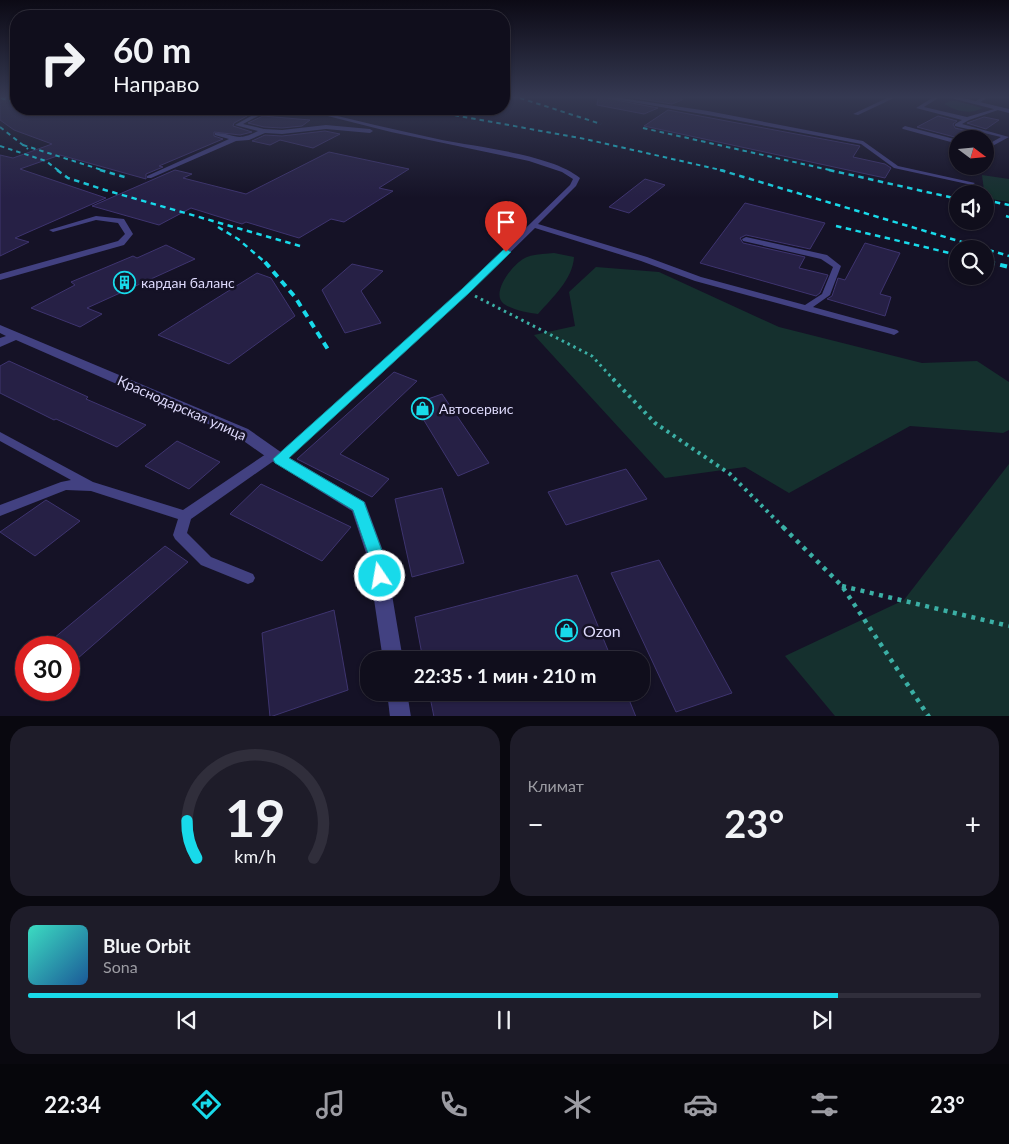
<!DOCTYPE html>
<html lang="ru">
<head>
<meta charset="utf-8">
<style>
	:root { --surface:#100e1c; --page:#1e1c29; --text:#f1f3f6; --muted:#9c9ca3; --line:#302e3b; --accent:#18daea }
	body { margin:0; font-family:Lato,sans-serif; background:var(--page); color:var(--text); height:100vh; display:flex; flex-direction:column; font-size:19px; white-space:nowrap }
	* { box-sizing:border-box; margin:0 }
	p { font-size:16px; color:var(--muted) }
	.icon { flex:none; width:28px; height:28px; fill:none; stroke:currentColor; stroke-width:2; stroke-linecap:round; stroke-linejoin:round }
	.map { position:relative; height:716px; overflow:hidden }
	.side { display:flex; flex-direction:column; gap:10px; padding:10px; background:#09080f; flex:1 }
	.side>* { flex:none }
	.banner { position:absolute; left:10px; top:10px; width:500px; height:105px; border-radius:20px; box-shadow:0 1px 4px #0004,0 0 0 1px var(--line); background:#100e1c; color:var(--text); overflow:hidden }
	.needle { width:32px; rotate:106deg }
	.buttons { position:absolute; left:949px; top:130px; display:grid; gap:10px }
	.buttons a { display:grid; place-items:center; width:45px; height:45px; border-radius:50%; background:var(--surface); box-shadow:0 1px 4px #0004,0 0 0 1px var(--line); font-size:25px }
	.speed { position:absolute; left:15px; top:636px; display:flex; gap:10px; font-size:25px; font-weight:700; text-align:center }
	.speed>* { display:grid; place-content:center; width:65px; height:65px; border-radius:50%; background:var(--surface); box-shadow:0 1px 4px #0004,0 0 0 1px var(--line); line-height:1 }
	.speed .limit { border:8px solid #d22; background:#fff; color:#111 }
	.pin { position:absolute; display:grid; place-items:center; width:42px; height:42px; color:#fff; margin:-51px -21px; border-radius:50% 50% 50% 0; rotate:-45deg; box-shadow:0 0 5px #0007 }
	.pin .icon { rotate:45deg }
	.me { position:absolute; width:55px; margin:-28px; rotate:348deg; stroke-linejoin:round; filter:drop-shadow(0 0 4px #0008) }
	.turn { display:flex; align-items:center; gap:18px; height:105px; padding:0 20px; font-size:22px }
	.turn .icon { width:65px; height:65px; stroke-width:2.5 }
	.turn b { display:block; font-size:35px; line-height:42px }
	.big { font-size:38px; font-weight:700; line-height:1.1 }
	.side .widget { flex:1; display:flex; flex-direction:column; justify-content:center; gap:8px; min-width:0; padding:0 18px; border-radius:20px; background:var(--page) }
	.side .dial { align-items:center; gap:0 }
	.dial svg { height:130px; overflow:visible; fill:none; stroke:var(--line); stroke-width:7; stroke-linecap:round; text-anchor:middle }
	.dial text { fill:var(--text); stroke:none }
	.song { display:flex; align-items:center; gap:15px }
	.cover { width:60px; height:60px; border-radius:8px; background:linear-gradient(135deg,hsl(170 70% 55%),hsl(210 70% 35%)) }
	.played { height:5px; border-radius:2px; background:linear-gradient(90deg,var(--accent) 85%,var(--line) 85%) }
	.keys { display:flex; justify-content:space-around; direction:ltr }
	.heat { display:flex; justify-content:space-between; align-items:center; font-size:28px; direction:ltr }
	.side .tiles { flex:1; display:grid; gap:10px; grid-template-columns:1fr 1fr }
	.widget:last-child { grid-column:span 2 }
	.trip { position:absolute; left:360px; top:651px; width:290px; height:50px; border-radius:20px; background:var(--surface); box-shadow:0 1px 4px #0004,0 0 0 1px var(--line); font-weight:700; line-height:50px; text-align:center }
	.tabs { display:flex; height:80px; justify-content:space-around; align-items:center; background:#06060b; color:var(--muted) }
	.tabs .icon { width:35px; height:35px }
	.tabs .on { color:var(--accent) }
	.tabs b { font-size:22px; color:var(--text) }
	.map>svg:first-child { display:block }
	.green { fill:#15302e }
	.building { fill:#262045; stroke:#3e346f }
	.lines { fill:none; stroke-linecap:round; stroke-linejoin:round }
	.path-far2 { stroke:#3bafa5; stroke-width:3; stroke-dasharray:2.5 4; stroke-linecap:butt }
	.path-far1 { stroke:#3bafa5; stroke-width:4; stroke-dasharray:3 4.5; stroke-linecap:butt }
	.path { stroke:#3bafa5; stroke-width:4.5; stroke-dasharray:4 5.5; stroke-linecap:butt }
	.service { fill:#424181; fill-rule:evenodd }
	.minor { fill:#424181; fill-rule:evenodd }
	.rail-far2 { stroke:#18daea; stroke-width:2; stroke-dasharray:4.5 4; stroke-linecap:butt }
	.rail-far1 { stroke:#18daea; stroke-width:2.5; stroke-dasharray:5.5 4.5; stroke-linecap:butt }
	.rail { stroke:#18daea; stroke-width:4; stroke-dasharray:7 5.5; stroke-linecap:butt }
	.route { fill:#18daea; stroke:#108e98 }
	.labels { text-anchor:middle; stroke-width:5; stroke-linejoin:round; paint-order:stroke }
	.poi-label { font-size:14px; fill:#dedafc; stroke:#151226; text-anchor:start }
	.street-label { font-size:14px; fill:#dedafc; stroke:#151226 }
	.near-poi-label { font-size:16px; fill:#dedafc; stroke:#151226; text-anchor:start }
</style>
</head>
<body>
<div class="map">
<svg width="1009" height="717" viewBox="0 0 1009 717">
	<rect width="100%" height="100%" fill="#151226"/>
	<g class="green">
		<path d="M950,101h7l25,7c-12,7 -26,3 -38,-4z"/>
		<polygon points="982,175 1009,179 1009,202 985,198"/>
		<path d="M554,253l20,4c-1,22 -22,41 -36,57 -10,-1 -25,-4 -34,-10 -15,-11 11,-43 23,-47 8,-3 19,-3 27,-4z"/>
		<polygon points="596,267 659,272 779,327 922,363 977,361 1009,382 1009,430 1003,433 910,426 789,493 745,467 665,478 534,335 575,326 569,292"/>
		<polygon points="1009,464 1009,716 835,716 785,656 904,600"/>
	</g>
	<g class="building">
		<polygon points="0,98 16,98 16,109 159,109 183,114 196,109 213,109 247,116 234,123 233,126 252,132 240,135 214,132 214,136 223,139 159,166 163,167 146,174 146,179 60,155 20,169 106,198 15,238 29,242 0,256 0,155 13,158 52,144 14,130 0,120"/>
		<polygon points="598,98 606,98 658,108 644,114 597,105"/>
		<polygon points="635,98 682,98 682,100 672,104"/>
		<polygon points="668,110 860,146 853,157 885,164 891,168 885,178 644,126"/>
		<polygon points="263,116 310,120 302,126 282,128 264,127 248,123"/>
		<polygon points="938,116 957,121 953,124 955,128 979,134 972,139 962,139 917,127"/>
		<polygon points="984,117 999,120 986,129 967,123"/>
		<polygon points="325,131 340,134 313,148 280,140 270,145 252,141 265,135 282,136"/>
		<polygon points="329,152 409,169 379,188 393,191 344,222 331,219 299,238 246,222 242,224 191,208 159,225 92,206 175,170 192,174 183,178 246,194"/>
		<polygon points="645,179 665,185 629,213 609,207"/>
		<polygon points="745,203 825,223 810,249 746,235 740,238 743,243 805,257 799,268 828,275 820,293 816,296 700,263"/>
		<polygon points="865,243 900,253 880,294 891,297 885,316 827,299 832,296 838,278 845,280"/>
		<polygon points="166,245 195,259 87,308 102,314 80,327 31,308 75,285 71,282 133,256 137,258"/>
		<polygon points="352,264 383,271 361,291 381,323 345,333 322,290"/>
		<polygon points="257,273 271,278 295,316 229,364 158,335"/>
		<polygon points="9,361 88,397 86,399 146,425 117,447 56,419 54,420 0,393 0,366"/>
		<polygon points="394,372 417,381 340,454 389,479 372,497 297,459"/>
		<polygon points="442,394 489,463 458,476 414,404"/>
		<polygon points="177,441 220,462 189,489 145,466"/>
		<polygon points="626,469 647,499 566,525 548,492"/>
		<polygon points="261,484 351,527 322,561 230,514"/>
		<polygon points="442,488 464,563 412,577 395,499"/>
		<polygon points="46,500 80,521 35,556 0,532"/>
		<polygon points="165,546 188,562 69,666 69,648 42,648"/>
		<polygon points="659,560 732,693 676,712 611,573"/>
		<polygon points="577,575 612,660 423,660 415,617"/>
		<polygon points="334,610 348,690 270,717 262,633"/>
		<polygon points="429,692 626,692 636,717 434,717"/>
	</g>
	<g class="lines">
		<polyline class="path-far2" points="475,296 592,356 614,380"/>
		<polyline class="path-far1" points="613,379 655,423 730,474 784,528"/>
		<g class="path">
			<polyline points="783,527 842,586 929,717"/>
			<polyline points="842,586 1009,626"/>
		</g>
		<g class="service">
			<polygon points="608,98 621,98 708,111 863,141 898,166 975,183 972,185 894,168 861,144 708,115"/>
			<polygon points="887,98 894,98 858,115 853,114"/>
			<polygon points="932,98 938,98 924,107 967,117 1001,107 1001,109 969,120 962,124 1009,137 985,150 985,146 1001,137 955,126 955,124 962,120 916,108"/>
			<polygon points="981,98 987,98 977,104 972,103"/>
			<polygon points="185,109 192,109 182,112 182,110"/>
			<path d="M226,109l34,4v2l-17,9 21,5 18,1 44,-5 44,4 3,2 -3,2 -44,-4 -44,5 -17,-1 -16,7 -13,1 -85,37h-4v-2l82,-37 -14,-4v-2c21,0 20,10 43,-2l-23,-6 18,-10 -25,-4z"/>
			<path d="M300,109h8c45,11 89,21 134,31 36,7 111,15 138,38l-4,8 -38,38 109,33 54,20 104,28 17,-11 11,-27 -12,-8 -78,-18 -1,-2 4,-2 81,18 14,11 -11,29 -17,12 84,23 2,2 -5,3 -3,-1 -196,-53 -54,-20 -106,-33 -66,65 -185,169 -4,1 -5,-3 -84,59 -4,14 24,24 42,17 2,4 -2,4 -5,2 -47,-19 -26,-26 -2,-4 5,-16 -87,-28 -25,-1 -66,26v-11l61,-23 10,-2 -71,-39v-9l93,50 90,28 86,-58 4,-1 5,3 185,-165 107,-104 3,-6 -11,-7 -33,-11 -138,-29z"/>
			<polygon points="905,126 958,140 958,144 903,129 902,128"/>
			<polygon points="96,216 124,219 133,234 124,245 0,280 0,274 118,241 125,234 118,223 96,220 53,232 49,230"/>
		</g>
		<g class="minor">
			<polygon points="951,98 963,98 1009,109 1009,113"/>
			<polygon points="0,325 248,429 285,455 365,502 386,559 403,660 383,660 368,559 352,511 275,463 238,437 16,340 0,347 0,338 6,336 0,333"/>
			<polygon points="387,692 407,692 411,717 390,717"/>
		</g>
		<g class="rail-far2">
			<polyline points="1,98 16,102"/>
			<polyline points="520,98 601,124"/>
			<polyline points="45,109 59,112"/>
			<polyline points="421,109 585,139 725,171"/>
			<polyline points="0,127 28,149"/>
			<polyline points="643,128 834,171"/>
			<polyline points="23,145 105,171"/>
			<polyline points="0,146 46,161 59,171"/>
		</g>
		<g class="rail-far1">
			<polyline points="57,170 68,178 105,190 300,246"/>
			<polyline points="100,170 128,178"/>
			<polyline points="720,170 1009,256"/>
			<polyline points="829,170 958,199"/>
			<polyline points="985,200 1009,205"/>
			<polyline points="1006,216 1009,217"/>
			<polyline points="836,226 958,255"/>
			<polyline points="218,227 238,239 266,263"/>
			<polyline points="985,261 993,263"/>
		</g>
		<g class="rail">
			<polyline points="265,262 295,297 329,351"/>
			<polyline points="988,262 1009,267"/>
		</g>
	</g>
	<linearGradient id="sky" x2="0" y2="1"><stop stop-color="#0c0a15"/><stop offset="0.49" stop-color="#353952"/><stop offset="1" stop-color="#353952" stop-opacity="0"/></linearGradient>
	<rect width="1009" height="198" fill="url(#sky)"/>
	<polygon class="route" points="506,249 511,252 510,253 469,293 289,458 364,502 385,559 388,576 386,581 380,583 374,581 370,559 353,510 275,463 273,459 462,289 503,250"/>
	<defs>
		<symbol id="building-ring" viewBox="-11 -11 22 22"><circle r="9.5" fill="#151226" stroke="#18daea" stroke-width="1.5"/><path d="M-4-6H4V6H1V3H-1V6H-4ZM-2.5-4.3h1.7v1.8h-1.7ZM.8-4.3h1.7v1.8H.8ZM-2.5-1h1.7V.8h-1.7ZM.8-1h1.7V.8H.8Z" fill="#18daea"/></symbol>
		<symbol id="shop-ring" viewBox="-11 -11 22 22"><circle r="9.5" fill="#151226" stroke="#18daea" stroke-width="1.5"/><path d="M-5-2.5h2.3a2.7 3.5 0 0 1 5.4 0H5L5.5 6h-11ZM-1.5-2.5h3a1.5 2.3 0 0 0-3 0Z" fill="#18daea"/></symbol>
	</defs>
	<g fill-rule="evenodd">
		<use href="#building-ring" x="112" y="270" width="25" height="25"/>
		<use href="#shop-ring" x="410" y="396" width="25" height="25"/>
		<use href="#shop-ring" x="554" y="618" width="25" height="25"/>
	</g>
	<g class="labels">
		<g class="poi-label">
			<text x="141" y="288">кардан баланс</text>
			<text x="439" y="414">Автосервис</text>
		</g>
		<g class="street-label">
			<text transform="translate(182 408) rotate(24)" y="5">Краснодарская улица</text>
		</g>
		<g class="near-poi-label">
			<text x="583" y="637">Ozon</text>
		</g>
	</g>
</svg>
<div class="buttons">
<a><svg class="needle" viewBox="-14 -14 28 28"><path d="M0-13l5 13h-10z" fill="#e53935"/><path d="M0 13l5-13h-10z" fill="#9c9ca3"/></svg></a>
<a><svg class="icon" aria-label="sound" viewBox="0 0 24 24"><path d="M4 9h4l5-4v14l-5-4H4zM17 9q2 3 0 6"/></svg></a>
<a><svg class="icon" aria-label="search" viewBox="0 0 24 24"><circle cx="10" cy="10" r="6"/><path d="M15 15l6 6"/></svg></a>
</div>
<div class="speed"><div class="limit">30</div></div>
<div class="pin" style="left:506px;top:252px;background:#d93025"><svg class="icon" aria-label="arrive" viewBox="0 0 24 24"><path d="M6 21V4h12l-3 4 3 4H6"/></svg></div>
<svg class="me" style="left:380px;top:576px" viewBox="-20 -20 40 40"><circle r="17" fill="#18daea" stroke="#fff" stroke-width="3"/><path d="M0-11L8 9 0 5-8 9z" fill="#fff"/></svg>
<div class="trip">22:35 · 1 мин · 210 m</div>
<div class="banner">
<div class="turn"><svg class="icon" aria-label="right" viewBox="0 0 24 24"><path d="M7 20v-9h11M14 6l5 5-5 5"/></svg><div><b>60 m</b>Направо</div></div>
</div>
</div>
<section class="side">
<div class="tiles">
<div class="widget dial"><svg viewBox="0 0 100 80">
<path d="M14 69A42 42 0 1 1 86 69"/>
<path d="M14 69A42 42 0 0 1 8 46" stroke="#18daea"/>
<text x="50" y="56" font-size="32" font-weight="700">19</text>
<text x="50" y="72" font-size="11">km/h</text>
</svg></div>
<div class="widget"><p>Климат</p>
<div class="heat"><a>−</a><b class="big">23°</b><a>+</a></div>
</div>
<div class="widget">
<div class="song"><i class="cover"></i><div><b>Blue Orbit</b><p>Sona</p></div></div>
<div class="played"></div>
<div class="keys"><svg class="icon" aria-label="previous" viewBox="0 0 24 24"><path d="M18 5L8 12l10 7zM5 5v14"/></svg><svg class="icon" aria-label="pause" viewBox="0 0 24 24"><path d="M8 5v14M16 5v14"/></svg><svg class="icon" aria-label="next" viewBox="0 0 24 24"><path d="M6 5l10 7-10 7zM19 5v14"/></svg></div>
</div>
</div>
</section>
<nav class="tabs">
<b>22:34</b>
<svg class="icon on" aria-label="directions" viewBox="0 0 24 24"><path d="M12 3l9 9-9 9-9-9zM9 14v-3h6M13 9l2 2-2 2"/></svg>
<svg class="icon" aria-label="music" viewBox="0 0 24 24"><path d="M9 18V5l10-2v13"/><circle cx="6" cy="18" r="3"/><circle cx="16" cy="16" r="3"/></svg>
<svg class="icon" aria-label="phone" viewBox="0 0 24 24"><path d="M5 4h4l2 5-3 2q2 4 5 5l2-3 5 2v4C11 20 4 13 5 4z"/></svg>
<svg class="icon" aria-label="climate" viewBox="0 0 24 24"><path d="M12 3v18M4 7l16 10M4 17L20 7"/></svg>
<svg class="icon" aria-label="car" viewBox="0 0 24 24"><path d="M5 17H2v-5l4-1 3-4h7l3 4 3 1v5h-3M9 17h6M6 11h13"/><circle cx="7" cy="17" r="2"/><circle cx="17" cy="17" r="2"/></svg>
<svg class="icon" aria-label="filters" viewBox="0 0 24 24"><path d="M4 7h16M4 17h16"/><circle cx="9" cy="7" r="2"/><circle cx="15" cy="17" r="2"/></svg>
<b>23°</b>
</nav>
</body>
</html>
